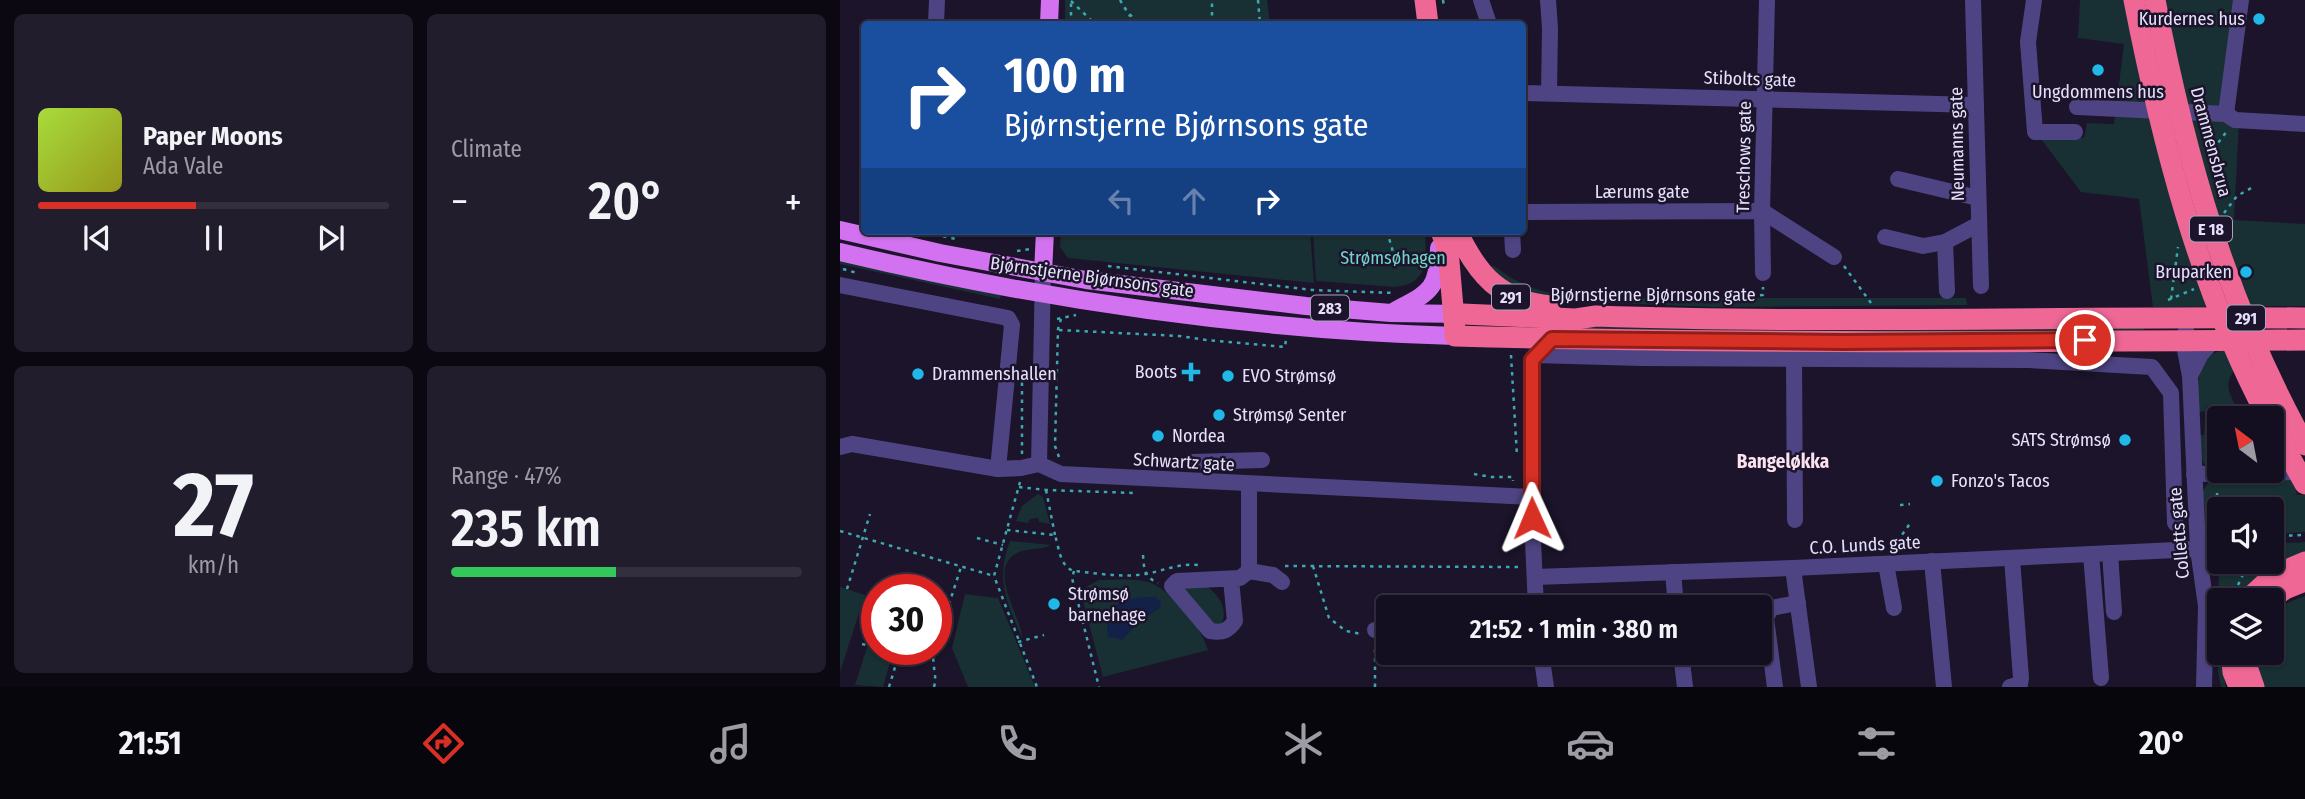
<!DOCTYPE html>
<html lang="en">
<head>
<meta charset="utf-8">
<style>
	:root { --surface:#140f20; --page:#211d2d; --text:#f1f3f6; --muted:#9d9ca5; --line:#332f3e; --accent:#d93025 }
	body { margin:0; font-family:"Fira Sans Condensed",sans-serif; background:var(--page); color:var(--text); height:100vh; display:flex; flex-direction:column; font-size:26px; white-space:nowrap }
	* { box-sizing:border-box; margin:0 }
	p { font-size:23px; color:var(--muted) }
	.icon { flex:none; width:38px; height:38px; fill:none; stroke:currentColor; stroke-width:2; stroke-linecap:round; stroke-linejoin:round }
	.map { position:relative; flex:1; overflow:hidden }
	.sheet { display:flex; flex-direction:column; gap:14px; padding:14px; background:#0b0812; width:840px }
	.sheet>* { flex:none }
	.banner { position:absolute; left:21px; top:21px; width:665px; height:214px; border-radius:7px; box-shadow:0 2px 5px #0004,0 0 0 2px var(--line); background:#1a4fa0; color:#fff; overflow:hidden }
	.needle { width:46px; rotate:328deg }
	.controls { position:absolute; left:1367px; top:406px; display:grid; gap:14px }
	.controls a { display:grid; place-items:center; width:77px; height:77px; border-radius:7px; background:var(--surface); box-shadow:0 2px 5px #0004,0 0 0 2px var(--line); font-size:35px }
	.speed { position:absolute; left:21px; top:574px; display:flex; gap:14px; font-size:35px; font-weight:700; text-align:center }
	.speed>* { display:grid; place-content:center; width:91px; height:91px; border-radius:50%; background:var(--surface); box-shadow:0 2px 5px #0004,0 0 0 2px var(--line); line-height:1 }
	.speed .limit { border:10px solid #d22; background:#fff; color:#111 }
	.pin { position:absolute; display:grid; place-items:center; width:60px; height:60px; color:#fff; margin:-30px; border:4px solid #fff; border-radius:50%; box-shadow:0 2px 7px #0007 }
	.me { position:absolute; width:77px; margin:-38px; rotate:359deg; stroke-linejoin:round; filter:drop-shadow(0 0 5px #0008) }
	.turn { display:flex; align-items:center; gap:24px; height:147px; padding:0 28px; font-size:32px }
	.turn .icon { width:91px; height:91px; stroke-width:2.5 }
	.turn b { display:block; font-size:49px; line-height:60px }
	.lanes { display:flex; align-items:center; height:66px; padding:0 28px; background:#0003; justify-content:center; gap:35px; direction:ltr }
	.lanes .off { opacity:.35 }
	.big { font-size:52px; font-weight:600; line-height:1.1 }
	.sheet .card { flex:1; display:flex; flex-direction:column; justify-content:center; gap:10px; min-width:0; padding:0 24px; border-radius:10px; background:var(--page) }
	.sheet .dial { align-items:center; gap:0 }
	.dial b { font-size:91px; line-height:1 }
	.song { display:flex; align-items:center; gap:21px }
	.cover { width:84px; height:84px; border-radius:10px; background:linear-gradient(135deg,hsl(80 70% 55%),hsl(60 70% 35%)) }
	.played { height:7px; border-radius:4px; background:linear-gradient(90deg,var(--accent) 45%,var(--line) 45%) }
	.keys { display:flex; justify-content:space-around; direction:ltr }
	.heat { display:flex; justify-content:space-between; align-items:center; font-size:38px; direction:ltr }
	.charge { height:10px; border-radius:5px; background:linear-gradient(90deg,#34c759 47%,var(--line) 0) }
	.sheet .tiles { flex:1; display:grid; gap:14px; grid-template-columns:repeat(2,1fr) }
	.trip { position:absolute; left:536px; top:595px; width:396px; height:70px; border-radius:7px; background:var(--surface); box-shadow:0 2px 5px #0004,0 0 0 2px var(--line); font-weight:600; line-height:70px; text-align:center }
	.menu { display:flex; height:112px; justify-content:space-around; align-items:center; background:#08060d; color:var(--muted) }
	.menu .icon { width:49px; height:49px }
	.menu .active { color:var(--accent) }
	.menu b { font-size:32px; color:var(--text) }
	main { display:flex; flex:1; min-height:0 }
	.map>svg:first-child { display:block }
	.green { fill:#183033 }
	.water { fill:#132048 }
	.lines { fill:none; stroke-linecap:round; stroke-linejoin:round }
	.path { stroke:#3ea8b1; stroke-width:2.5; stroke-dasharray:3.5 5; stroke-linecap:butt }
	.minor { stroke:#4f4483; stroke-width:16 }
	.major { stroke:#d372f0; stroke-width:18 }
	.highway { stroke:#ef6795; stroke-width:21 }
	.route-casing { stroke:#8d1f18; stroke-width:18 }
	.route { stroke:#d93025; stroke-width:12 }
	.poi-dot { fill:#20b8e8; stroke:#1b142a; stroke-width:2.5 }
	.labels { text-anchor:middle; stroke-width:5; stroke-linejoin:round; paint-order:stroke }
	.shield { fill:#1b142a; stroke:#aaa3bd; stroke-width:2 }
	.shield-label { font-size:16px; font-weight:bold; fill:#e7e0fc }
	.poi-label { font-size:18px; fill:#e7e0fc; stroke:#1b142a; text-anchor:start }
	.street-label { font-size:18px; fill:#e7e0fc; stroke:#1b142a }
	.park-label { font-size:18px; fill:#72d6cb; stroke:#1b142a }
	.neighbourhood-label { font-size:19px; font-weight:bold; fill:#fce2ef; stroke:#1b142a }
</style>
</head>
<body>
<main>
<section class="sheet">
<div class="tiles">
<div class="card">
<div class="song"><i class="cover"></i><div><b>Paper Moons</b><p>Ada Vale</p></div></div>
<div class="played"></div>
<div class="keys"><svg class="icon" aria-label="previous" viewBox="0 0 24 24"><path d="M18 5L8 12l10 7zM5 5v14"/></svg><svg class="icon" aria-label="pause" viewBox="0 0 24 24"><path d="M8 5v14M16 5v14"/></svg><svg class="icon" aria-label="next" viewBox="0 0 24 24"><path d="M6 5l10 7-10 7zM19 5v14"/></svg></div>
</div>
<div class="card"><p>Climate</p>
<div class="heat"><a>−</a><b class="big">20°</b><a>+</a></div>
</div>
<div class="card dial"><b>27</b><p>km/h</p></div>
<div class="card"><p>Range · 47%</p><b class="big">235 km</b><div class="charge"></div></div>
</div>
</section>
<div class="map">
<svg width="1465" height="687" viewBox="0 0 1465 687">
	<rect width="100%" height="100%" fill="#1b142a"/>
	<g class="green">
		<polygon points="225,0 427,0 430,24 225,24"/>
		<polygon points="1240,0 1401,0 1386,114 1399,121 1394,220 1465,224 1465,306 1313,307 1299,199 1241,192 1198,135 1244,138 1247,123 1274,124 1284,44 1238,38"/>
		<polygon points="221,231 470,231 474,283 228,258 220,247"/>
		<path d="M495,231h90c1,28 5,52 -30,56l-79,-6 -3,-48z"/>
		<polygon points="0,259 161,294 160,299 0,264"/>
		<path d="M650,266h4c33,25 57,29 98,32h374l1,7 -254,2 -124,-5 -38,-4 -32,-9 -20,-13z"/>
		<polygon points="1304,324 1304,332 727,334 730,325"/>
		<path d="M1380,351h31c-27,30 -30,31 -8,67h-21l-1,-12h-14l-1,5 -7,1c-3,-21 -3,-55 21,-61z"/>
		<polygon points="1365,419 1379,419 1379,468 1364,464 1361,457 1360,435 1364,435"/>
		<polygon points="1454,480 1457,495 1465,495 1465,532 1432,534 1432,509 1379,509 1379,535 1362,531 1362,492 1369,482"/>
		<polygon points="198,494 203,497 210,524 199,522 198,518 190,519 188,523 176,521 182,506"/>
		<path d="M170,541l41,4c-9,5 -22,3 -32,7 -35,15 4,67 3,86 -15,-36 -27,-58 -12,-97z"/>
		<path d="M1465,542v14c-34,12 -48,15 -71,44h-15v53l7,34h-5l-3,-16 1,-117v8h53v-18z"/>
		<path d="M259,580c15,0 34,-2 49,2 24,8 53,44 60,68l-105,27 -21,-80 4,-10z"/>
		<path d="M367,586c12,10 22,23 14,39l-5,2 -33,-35 1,-5z"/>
		<polygon points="0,587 25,595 0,672"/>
		<polygon points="125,594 158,598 195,687 128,687 112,648"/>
		<polygon points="1465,596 1465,687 1424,687 1418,671 1420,653 1432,653 1432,620 1447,603"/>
		<polygon points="27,647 52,655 43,687 15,685"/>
	</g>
	<path class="water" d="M315,597l6,5 -1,6 -17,11 -21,21 -14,-4 -2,-21c11,-17 30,-18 49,-18z"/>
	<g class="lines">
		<g class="path">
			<polyline points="280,0 288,13 301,24"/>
			<polyline points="418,0 420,24"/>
			<polyline points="603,0 604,7"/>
			<polyline points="231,1 252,21 285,21"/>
			<polyline points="231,24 231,0"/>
			<polyline points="285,24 290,15"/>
			<polyline points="372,24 372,0"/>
			<polyline points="1368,156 1387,131"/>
			<polyline points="682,163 685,170"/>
			<polyline points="1370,165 1381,167"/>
			<polyline points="1384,213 1397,196 1413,187"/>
			<polyline points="78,231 116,239"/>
			<polyline points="547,231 553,252"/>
			<polyline points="177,251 191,249"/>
			<polyline points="268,266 472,290 554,293"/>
			<polyline points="1004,266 1031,303"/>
			<polyline points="3,269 17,273"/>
			<polyline points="1331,299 1338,247"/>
			<polyline points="1328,300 1354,289"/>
			<polyline points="909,302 909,296 923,295 923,287"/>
			<polyline points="217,319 236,315"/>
			<polyline points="219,330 339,336 366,340 445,347 446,339"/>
			<polyline points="671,355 677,456"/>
			<polyline points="182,454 182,377"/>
			<polyline points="219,457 215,446 218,329 221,319"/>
			<polyline points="311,457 312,464"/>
			<polyline points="634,474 651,477 673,477 673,481"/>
			<polyline points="180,482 154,576 197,687"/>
			<polyline points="179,487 206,490 295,493"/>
			<polyline points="206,490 215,535"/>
			<polyline points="1377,493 1379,525"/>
			<polyline points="1060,505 1070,504"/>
			<path d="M167,530l48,5c4,13 5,32 19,36 22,2 48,7 71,3 18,-3 34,-11 53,-9"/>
			<polyline points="0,531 154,576"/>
			<polyline points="1432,536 1465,535"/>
			<polyline points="137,538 163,545"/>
			<polyline points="1057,550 1057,542 1071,522"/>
			<path d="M303,555c1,14 1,22 15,28"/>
			<polyline points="445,566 680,567"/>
			<polyline points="473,566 489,618 506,631 521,634"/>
			<polyline points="234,571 232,578 259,687"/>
			<polyline points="1398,585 1409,562"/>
			<polyline points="7,589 30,514"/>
			<polyline points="178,642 204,635"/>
			<polyline points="22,644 37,648"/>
			<polyline points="96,645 121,567"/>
			<polyline points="43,649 91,662"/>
			<polyline points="49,687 59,654"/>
			<path d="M94,687c4,-15 -4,-22 1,-38"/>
			<polyline points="535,687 535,644"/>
		</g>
		<g class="minor">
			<polyline points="641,0 649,24"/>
			<polyline points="708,0 710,28 709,93"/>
			<polyline points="1133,0 1141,286"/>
			<polyline points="1194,0 1188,42 1195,132 1235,132"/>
			<polyline points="96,24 97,0"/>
			<polyline points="682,93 1136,105"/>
			<polyline points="1237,107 1386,114 1395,120 1465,124"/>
			<polyline points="1386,114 1401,0"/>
			<polyline points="1058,179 1138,198"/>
			<polyline points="682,212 922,211 994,257"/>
			<polyline points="672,231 673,250"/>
			<polyline points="1045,237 1083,246 1105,242 1139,224"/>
			<polyline points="1105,242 1107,291"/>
			<polyline points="923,273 922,211 927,0"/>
			<polyline points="0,285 168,318 172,325 158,469"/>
			<polyline points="1346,330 1345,350 1350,376 1358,549 1366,606 1364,687"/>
			<polyline points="695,355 801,358 1188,360 1312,367 1331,393 1335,523"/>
			<polyline points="954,359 955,520"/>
			<polyline points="1350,376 1361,354 1373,341"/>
			<polyline points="0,447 12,444 158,469 181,468 199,464 221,474 691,497"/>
			<polyline points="352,462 422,460"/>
			<polyline points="199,464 203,273"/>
			<polyline points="1354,474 1465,472"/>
			<polyline points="409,484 409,571"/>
			<polyline points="1270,553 1274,612"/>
			<polyline points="1251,554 1261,678"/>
			<polyline points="1092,561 1104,687"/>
			<polyline points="1046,564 1054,608"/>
			<polyline points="953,568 969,687"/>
			<polyline points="833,572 836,607"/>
			<polyline points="695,577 953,568 1358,549"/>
			<path d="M391,579l4,42c-7,10 -12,12 -25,10l-38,-45 5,-5 63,-3 9,-7 24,4 9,7"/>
			<polyline points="696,607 691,497 692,361 702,348"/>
			<polyline points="535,630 548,630"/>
			<polyline points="701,653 706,687"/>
			<polyline points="841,653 845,687"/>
			<polyline points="935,687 926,618 931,608 958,603"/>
			<polyline points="1170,687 1180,684 1181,678 1172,558"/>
		</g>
		<g class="major">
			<polyline points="209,24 210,0"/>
			<polyline points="0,230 100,253 246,280 466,306 551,313 622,314"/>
			<path d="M0,252c202,48 408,78 615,84"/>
			<polyline points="203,273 205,231"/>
			<path d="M553,312c36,-20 45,-20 46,-64"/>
		</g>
		<g class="highway">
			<polyline points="585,0 588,24"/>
			<path d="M1294,0c28,143 65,288 134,418"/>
			<path d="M1315,0c30,155 72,306 150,445"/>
			<polyline points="601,231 608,250 615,331"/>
			<path d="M617,231c20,43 43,70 93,75"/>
			<path d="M622,314l114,5 20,-3c236,8 473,0 709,2"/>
			<path d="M615,336c284,8 567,6 850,4"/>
			<polyline points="1432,425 1465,484"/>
			<polyline points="1407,600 1433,576 1465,562"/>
			<polyline points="1430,600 1445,589 1465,581"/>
			<polyline points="1391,653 1393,672 1399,687"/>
			<polyline points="1406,653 1407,667 1414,687"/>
		</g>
	</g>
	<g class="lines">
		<defs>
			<polyline id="route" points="692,518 692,360 712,339 1003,342 1245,340"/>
		</defs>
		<use href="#route" class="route-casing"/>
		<use href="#route" class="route"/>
	</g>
	<g class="poi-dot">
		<circle cx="1419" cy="19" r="7"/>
		<circle cx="1258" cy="70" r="7"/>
		<circle cx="1406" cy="272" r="7"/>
		<path d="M347.5 361.5h7v7h7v7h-7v7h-7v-7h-7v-7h7z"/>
		<circle cx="78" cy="374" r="7"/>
		<circle cx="388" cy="376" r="7"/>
		<circle cx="379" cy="415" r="7"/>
		<circle cx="318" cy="436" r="7"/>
		<circle cx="1285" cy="440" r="7"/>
		<circle cx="1097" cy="481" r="7"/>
		<circle cx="214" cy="604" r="7"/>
	</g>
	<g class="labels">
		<g class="shield">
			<rect x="1350" y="216.5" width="42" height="25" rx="5"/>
			<rect x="652" y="284.5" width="38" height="25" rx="5"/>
			<rect x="471" y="295.5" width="38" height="25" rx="5"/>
			<rect x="1387" y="305.5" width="38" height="25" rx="5"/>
		</g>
		<g class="shield-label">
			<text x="1371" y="235">E 18</text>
			<text x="671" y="303">291</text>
			<text x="490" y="314">283</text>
			<text x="1406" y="324">291</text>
		</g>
		<g class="poi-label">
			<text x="1405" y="25" text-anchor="end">Kurdernes hus</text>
			<text x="1258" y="98" text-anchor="middle">Ungdommens hus</text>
			<text x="1392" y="278" text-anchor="end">Bruparken</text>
			<text x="337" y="378" text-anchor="end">Boots</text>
			<text x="92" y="380">Drammenshallen</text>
			<text x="402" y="382">EVO Strømsø</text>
			<text x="393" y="421">Strømsø Senter</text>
			<text x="332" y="442">Nordea</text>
			<text x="1271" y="446" text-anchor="end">SATS Strømsø</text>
			<text x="1111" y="487">Fonzo's Tacos</text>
			<text x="228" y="600">Strømsø<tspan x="228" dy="21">barnehage</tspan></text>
		</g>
		<g class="street-label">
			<text transform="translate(910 79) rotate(2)" y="6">Stibolts gate</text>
			<text transform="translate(1371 142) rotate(75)" y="6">Drammensbrua</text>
			<text transform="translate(1117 144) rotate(-91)" y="6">Neumanns gate</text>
			<text transform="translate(904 157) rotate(-89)" y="6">Treschows gate</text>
			<text x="802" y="198">Lærums gate</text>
			<text transform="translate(252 277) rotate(8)" y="6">Bjørnstjerne Bjørnsons gate</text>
			<text x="813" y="301">Bjørnstjerne Bjørnsons gate</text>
			<text transform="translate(344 462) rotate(3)" y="6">Schwartz gate</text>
			<text transform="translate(1339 533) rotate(-95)" y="6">Colletts gate</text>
			<text transform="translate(1025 545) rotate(-3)" y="6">C.O. Lunds gate</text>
		</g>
		<g class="park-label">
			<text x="553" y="264">Strømsøhagen</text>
		</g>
		<g class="neighbourhood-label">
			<text x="943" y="468">Bangeløkka</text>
		</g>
	</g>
</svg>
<div class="controls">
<a><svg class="needle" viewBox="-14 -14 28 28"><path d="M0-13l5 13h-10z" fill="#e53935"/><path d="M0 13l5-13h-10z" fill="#9d9ca5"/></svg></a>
<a><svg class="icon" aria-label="sound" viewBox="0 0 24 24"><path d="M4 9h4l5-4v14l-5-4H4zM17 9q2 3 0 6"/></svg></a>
<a><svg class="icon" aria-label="layers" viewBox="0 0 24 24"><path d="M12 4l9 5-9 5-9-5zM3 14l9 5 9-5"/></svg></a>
</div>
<div class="speed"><div class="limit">30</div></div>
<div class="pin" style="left:1245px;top:340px;background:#d93025"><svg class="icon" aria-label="arrive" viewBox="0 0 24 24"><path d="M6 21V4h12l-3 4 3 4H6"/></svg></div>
<svg class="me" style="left:692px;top:518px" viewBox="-20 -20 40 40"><path d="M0-17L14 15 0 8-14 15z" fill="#d93025" stroke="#fff" stroke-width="4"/></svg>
<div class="trip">21:52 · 1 min · 380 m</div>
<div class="banner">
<div class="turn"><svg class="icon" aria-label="right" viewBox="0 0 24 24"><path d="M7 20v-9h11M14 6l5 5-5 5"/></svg><div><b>100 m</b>Bjørnstjerne Bjørnsons gate</div></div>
<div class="lanes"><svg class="icon off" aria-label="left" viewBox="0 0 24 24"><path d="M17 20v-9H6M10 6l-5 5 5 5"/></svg><svg class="icon off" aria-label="ahead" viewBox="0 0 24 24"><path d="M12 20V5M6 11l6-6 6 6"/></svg><svg class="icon" aria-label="right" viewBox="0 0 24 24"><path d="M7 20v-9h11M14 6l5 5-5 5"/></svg></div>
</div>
</div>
</main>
<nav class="menu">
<b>21:51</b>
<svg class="icon active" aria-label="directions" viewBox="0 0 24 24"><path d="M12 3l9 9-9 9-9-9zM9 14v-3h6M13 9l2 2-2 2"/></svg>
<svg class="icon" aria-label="music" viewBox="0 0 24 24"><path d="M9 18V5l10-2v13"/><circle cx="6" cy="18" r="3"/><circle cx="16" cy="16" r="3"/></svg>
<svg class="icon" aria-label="phone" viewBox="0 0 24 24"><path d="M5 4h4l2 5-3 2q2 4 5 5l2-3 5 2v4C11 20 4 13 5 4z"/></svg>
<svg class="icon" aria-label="climate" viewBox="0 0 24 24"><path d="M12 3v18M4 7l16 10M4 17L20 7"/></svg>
<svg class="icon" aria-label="car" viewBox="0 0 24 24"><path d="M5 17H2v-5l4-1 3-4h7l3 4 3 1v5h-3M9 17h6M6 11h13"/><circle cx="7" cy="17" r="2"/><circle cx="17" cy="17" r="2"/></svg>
<svg class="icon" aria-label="filters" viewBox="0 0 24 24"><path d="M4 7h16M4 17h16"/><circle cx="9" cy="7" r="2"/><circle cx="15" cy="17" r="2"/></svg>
<b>20°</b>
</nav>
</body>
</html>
